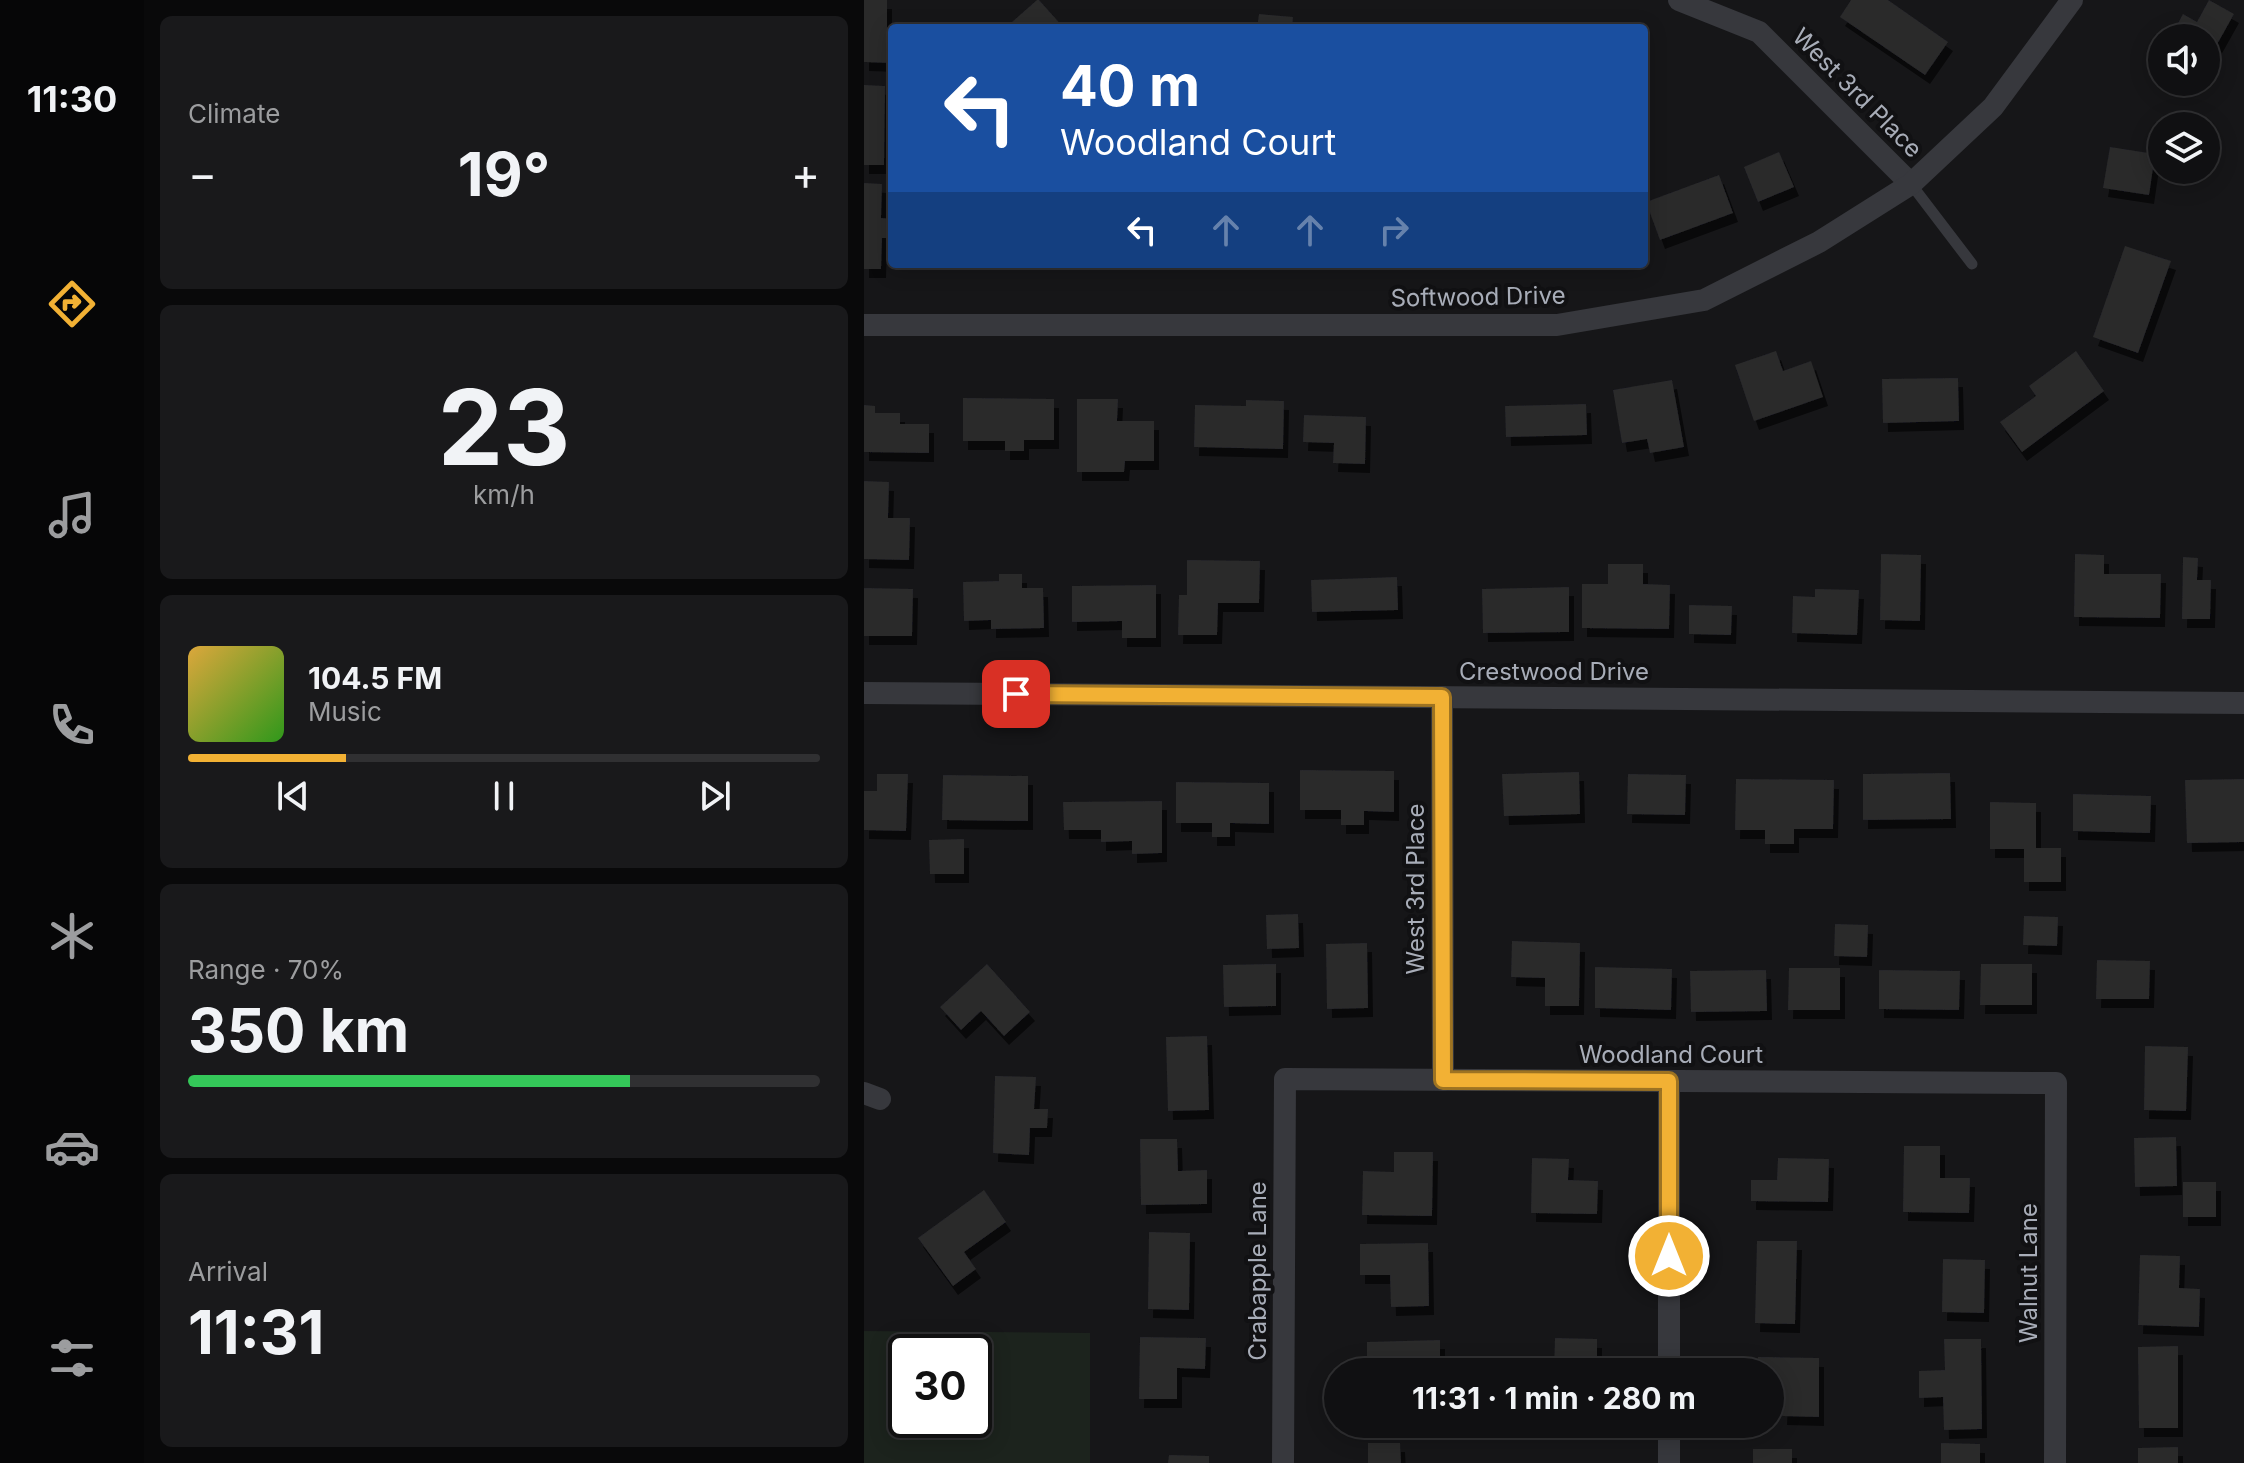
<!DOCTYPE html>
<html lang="en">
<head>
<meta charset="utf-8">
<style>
	:root { --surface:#101012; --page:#19191b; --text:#f1f3f6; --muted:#9c9d9f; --line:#303032; --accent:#f2b134 }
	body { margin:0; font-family:Inter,sans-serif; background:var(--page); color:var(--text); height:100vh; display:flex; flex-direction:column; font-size:30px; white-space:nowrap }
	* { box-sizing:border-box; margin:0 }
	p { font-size:26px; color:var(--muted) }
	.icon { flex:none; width:44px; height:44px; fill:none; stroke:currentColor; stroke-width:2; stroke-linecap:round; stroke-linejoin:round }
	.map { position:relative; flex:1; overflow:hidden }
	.side { display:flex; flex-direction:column; gap:16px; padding:16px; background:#09090a; width:720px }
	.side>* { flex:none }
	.hud { position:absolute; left:24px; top:24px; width:760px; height:244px; border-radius:8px; box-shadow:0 4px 20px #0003,0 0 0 2px var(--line); background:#1a4fa0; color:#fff; overflow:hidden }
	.fabs { position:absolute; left:1284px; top:24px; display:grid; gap:16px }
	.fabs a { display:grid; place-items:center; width:72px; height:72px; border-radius:50%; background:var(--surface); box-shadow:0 4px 20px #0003,0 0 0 2px var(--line); font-size:40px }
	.speed { position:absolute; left:24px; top:1334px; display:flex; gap:16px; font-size:40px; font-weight:700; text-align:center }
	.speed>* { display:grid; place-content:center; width:104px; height:104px; border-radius:50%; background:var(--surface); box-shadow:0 4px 20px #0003,0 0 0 2px var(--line); line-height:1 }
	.speed .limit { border:4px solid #111; border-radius:12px; background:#fff; color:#111 }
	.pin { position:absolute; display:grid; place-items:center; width:68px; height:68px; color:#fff; margin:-34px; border-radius:16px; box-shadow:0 4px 12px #0006 }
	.me { position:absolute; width:88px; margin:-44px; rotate:0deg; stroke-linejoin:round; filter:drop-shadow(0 0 6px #0008) }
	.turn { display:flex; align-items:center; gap:28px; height:168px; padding:0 40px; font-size:36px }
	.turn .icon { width:104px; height:104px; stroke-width:2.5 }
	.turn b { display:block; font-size:56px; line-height:68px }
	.lanes { display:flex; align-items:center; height:76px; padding:0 40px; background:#0003; justify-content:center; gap:40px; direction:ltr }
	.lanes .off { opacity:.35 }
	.big { font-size:60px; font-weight:700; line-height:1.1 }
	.side .tile { flex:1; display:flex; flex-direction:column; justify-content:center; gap:12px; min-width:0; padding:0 28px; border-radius:12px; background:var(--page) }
	.side .dial { align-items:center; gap:0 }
	.dial b { font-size:104px; line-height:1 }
	.song { display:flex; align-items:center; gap:24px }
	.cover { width:96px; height:96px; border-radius:12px; background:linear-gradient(135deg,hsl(40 70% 55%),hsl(110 70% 35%)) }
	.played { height:8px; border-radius:4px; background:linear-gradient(90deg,var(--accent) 25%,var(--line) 25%) }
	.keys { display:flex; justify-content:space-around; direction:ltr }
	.heat { display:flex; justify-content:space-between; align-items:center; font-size:44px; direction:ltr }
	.charge { height:12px; border-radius:6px; background:linear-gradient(90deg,#34c759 70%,var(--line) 0) }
	.trip { position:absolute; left:460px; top:1358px; width:460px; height:80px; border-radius:40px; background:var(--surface); box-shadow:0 4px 20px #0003,0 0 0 2px var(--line); font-weight:700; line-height:80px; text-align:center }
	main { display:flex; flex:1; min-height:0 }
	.menu { display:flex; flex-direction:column; width:144px; justify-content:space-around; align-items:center; background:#060607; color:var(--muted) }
	.menu .icon { width:56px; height:56px }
	.menu .on { color:var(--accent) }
	.menu b { font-size:36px; color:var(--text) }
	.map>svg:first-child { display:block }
	.green { fill:#1c231d; fill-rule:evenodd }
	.building { fill:#29292c; filter:url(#shadow) }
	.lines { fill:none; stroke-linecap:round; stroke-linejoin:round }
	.service { stroke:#37383d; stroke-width:11 }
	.minor { stroke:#37383d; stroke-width:22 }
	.route-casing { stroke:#9d7322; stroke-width:20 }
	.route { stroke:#f2b134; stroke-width:14 }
	.labels { text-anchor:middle; stroke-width:8; stroke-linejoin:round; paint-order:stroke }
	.street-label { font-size:24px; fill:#a8adb8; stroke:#111113 }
</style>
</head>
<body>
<main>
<nav class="menu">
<b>11:30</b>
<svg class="icon on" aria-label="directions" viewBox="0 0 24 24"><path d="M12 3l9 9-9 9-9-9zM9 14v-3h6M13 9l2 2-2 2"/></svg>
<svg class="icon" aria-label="music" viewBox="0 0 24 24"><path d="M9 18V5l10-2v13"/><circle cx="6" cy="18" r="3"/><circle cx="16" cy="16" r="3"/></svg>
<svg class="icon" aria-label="phone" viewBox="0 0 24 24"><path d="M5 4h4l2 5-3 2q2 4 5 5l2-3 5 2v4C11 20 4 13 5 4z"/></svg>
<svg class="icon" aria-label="climate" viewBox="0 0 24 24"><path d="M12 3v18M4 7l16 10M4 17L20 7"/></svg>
<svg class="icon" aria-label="car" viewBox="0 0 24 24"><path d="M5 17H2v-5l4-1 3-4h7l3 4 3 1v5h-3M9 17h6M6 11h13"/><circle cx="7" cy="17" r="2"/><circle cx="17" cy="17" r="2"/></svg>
<svg class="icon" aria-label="filters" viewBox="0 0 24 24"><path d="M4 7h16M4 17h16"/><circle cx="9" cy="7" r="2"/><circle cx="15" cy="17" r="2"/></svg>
</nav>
<section class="side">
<div class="tile"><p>Climate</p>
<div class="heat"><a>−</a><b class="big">19°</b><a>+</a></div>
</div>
<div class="tile dial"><b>23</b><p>km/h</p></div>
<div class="tile">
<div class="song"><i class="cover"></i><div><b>104.5 FM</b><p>Music</p></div></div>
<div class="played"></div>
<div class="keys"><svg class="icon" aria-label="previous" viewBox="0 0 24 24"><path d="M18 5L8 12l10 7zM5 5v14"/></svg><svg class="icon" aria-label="pause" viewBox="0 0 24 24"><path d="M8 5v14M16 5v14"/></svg><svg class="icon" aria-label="next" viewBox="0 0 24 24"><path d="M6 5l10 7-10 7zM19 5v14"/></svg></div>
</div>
<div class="tile"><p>Range · 70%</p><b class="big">350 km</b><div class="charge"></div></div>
<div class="tile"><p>Arrival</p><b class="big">11:31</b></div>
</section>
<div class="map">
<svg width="1380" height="1463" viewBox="0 0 1380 1463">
	<defs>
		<filter id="shadow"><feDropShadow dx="5" dy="9" stdDeviation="0" flood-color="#0009"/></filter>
	</defs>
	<rect width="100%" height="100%" fill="#161618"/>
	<path class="green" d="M0,1331l226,2v130h-226zM42,1352h68v68h-68z"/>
	<g class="building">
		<polygon points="0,0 23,0 23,37 28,37 28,63 0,62"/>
		<polygon points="173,0 175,0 200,28 153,28 148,22"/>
		<polygon points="987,0 1024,0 1084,42 1061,75 976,17"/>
		<polygon points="1345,0 1370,14 1342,64 1342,38 1306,38 1319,14 1333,22"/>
		<polygon points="395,14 429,17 428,28 393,28"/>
		<polygon points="0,85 21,86 20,165 0,165"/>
		<polygon points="1246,147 1291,154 1285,195 1239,188"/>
		<polygon points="915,152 930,187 894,202 880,167"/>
		<polygon points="855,175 869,213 796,240 782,202"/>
		<polygon points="0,183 18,184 17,218 28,219 28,238 18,238 17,269 0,269"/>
		<polygon points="1261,246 1307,261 1274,353 1229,337"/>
		<polygon points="912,351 919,371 947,361 959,397 890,421 871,365"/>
		<polygon points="1212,351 1240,391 1158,452 1136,422 1172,396 1165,386"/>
		<polygon points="1094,378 1095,421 1019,423 1018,379"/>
		<polygon points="808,380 820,447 786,453 783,439 758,443 749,390"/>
		<polygon points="99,398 190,399 190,440 160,440 160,451 141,451 141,441 99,441"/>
		<polygon points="213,399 254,399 253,421 290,421 290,461 261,461 260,472 213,472"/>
		<polygon points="382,400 420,401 419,449 330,447 331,405 382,406"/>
		<polygon points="722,404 723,435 642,437 641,406"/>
		<polygon points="0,405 11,406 11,413 36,413 36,424 65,424 65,453 0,452"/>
		<polygon points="440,415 502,417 501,464 469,463 470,443 439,442"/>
		<polygon points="0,481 25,482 24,518 46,518 45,560 0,559"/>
		<polygon points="1017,554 1057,555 1056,621 1016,620"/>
		<polygon points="1211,554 1240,555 1240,574 1297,574 1296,618 1210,617"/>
		<polygon points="1319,557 1334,558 1333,580 1347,580 1346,619 1318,619"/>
		<polygon points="323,560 396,561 395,603 354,603 353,635 314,635 315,595 323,595"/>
		<polygon points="744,564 779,564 779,584 806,585 805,629 718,628 718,584 744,584"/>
		<polygon points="135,574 158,574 158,588 179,588 180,628 127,629 127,620 100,621 99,582 135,581"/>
		<polygon points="533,577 534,610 448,612 447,580"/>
		<polygon points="292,585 292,638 258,638 258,621 208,622 208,586"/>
		<polygon points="705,587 705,632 619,633 618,589"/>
		<polygon points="0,588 49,589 48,636 0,636"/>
		<polygon points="951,589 995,590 993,635 928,633 929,596 951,597"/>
		<polygon points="825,605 868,606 867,635 825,634"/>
		<polygon points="436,770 530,771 530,812 500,811 500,825 477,825 477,810 436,810"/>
		<polygon points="715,772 716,814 640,816 638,774"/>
		<polygon points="1086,773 1087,819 999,820 999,774"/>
		<polygon points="13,774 44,774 42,831 0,830 0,791 13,791"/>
		<polygon points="764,774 822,775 821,815 763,814"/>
		<polygon points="79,775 164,776 164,821 78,820"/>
		<polygon points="872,779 970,780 969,829 930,829 930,844 901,844 901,830 871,830"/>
		<polygon points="1380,779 1380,842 1323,843 1321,780"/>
		<polygon points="312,782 405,783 405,824 366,823 366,837 348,837 348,823 312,823"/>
		<polygon points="1209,794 1287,796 1286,833 1209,831"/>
		<polygon points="298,801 298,853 268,854 268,841 237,842 237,830 200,830 199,802"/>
		<polygon points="1126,802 1172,803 1172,848 1197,848 1197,882 1160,882 1160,849 1126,849"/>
		<polygon points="100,839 100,874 66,874 65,840"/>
		<polygon points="434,914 435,948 403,949 402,915"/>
		<polygon points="1160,916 1194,917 1193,946 1159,945"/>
		<polygon points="971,924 1004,925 1003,957 970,956"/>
		<polygon points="648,941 716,943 715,1006 681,1006 681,978 647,977"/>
		<polygon points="503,943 504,1008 463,1009 462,944"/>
		<polygon points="1233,960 1286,961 1285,999 1232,999"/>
		<polygon points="123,964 166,1012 140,1036 117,1011 97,1030 76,1007"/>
		<polygon points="412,964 412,1006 360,1007 359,965"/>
		<polygon points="1117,964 1168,964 1168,1005 1116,1005"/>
		<polygon points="731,967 808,969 807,1010 731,1008"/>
		<polygon points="925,968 976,968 976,1010 924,1010"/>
		<polygon points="902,970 903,1011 827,1012 826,971"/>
		<polygon points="1015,970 1096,971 1095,1010 1015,1009"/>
		<polygon points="343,1036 345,1110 304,1111 302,1037"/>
		<polygon points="1281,1046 1324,1047 1322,1111 1280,1110"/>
		<polygon points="131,1076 172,1077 170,1109 184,1109 183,1128 166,1128 165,1155 129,1153"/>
		<polygon points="1312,1137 1313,1186 1271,1187 1270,1138"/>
		<polygon points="276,1139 313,1139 314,1171 343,1170 343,1204 277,1205"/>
		<polygon points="1040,1146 1076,1146 1076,1178 1106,1178 1105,1213 1039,1212"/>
		<polygon points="530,1152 569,1152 568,1216 498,1215 499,1171 530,1172"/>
		<polygon points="668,1158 705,1159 704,1180 734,1181 733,1214 667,1213"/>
		<polygon points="914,1158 965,1159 964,1202 887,1201 887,1180 913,1180"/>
		<rect x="1319" y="1182" width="33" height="35"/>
		<polygon points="120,1190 142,1222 100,1252 112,1269 89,1286 54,1238"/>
		<polygon points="285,1232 326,1233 325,1310 284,1309"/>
		<polygon points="893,1241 933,1241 931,1324 891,1323"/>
		<polygon points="564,1243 565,1306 527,1307 526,1275 496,1275 496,1244"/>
		<polygon points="1276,1255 1316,1256 1315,1288 1336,1289 1335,1327 1274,1325"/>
		<polygon points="1079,1259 1121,1260 1120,1313 1078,1312"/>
		<polygon points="276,1337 342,1338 341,1369 313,1368 313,1399 275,1399"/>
		<polygon points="691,1338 733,1339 733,1372 690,1372"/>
		<polygon points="1080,1339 1117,1339 1118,1429 1080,1430 1079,1397 1055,1398 1055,1371 1081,1370"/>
		<polygon points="576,1340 576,1372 503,1372 503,1342"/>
		<polygon points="1314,1346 1314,1428 1275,1428 1274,1347"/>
		<polygon points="894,1357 955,1358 955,1417 918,1416 919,1391 906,1391 906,1372 893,1372"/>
		<rect x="495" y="1424" width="42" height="7"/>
		<polygon points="689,1424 731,1424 731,1429 689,1428"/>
		<polygon points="504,1443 536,1443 537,1463 504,1463"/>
		<polygon points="1077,1443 1116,1444 1116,1463 1077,1463"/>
		<polygon points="1314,1447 1314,1463 1274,1463 1274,1448"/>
		<rect x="889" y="1449" width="39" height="14"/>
		<polygon points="305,1455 345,1456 345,1463 304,1463"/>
	</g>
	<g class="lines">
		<polyline class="service" points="1047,184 1108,264"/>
		<g class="minor">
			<polyline points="815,0 895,32 1047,184"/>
			<polyline points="0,325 693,325 840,300 955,242 1047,184 1129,107 1208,0"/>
			<polyline points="0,693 1380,703"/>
			<polyline points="578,697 579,1080"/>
			<polyline points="0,1093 16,1099"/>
			<polyline points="805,1372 805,1081"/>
			<polyline points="419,1463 421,1079 1192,1083 1191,1463"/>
			<polyline points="805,1463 805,1424"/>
		</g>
	</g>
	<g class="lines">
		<defs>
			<polyline id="route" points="152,694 578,697 579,1080 805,1081 805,1256"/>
		</defs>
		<use href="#route" class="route-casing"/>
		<use href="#route" class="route"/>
	</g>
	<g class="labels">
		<g class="street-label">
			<text transform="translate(993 93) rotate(45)" y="8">West 3rd Place</text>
			<text transform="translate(614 297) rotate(-1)" y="8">Softwood Drive</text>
			<text x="690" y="680">Crestwood Drive</text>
			<text transform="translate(552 889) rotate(-90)" y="8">West 3rd Place</text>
			<text x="807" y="1063">Woodland Court</text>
			<text transform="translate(394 1271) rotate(-90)" y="8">Crabapple Lane</text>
			<text transform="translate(1165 1273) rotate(-90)" y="8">Walnut Lane</text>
		</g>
	</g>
</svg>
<div class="fabs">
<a><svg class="icon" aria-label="sound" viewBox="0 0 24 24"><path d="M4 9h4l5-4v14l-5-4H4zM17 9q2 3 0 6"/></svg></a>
<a><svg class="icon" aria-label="layers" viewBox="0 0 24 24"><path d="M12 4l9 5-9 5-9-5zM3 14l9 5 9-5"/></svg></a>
</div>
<div class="speed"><div class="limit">30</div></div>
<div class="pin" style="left:152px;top:694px;background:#d93025"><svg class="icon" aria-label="arrive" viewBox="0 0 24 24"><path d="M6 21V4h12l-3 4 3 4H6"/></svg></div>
<svg class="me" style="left:805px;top:1256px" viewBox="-20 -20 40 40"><circle r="17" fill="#f2b134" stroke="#fff" stroke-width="3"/><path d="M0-11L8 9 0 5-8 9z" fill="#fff"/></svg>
<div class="trip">11:31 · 1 min · 280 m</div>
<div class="hud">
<div class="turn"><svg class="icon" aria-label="left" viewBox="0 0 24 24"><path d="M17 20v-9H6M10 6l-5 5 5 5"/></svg><div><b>40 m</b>Woodland Court</div></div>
<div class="lanes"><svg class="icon" aria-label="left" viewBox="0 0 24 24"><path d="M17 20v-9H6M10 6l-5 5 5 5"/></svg><svg class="icon off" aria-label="ahead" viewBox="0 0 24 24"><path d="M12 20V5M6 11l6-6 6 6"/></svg><svg class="icon off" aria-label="ahead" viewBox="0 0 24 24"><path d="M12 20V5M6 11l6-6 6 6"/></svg><svg class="icon off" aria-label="right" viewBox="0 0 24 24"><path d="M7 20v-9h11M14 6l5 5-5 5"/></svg></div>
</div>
</div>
</main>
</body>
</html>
